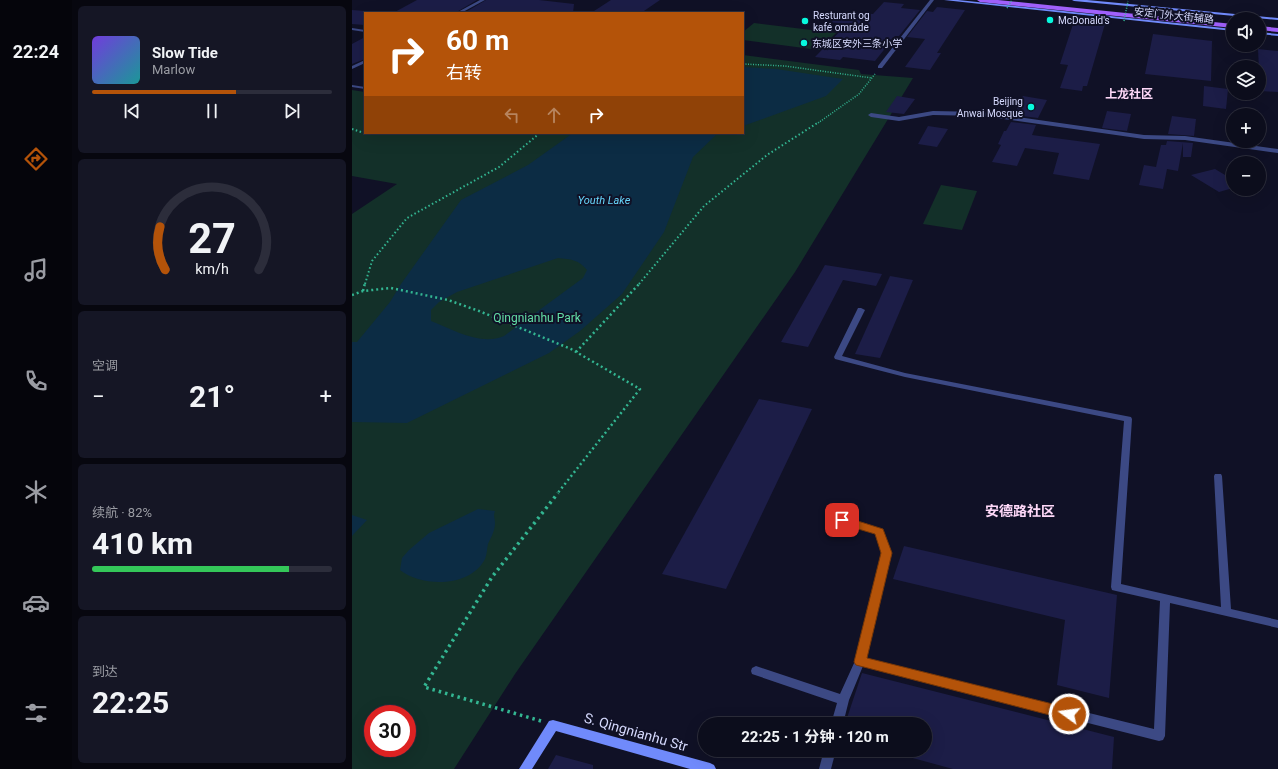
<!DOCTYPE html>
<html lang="zh">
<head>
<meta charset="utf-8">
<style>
	:root { --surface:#0c0d1c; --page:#151625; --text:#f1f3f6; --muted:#9a9ca3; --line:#2c2d3b; --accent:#b45309 }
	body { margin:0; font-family:Roboto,"Noto Sans SC",sans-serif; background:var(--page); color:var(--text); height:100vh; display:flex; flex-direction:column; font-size:15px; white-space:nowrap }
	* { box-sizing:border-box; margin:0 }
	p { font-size:13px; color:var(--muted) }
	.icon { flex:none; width:22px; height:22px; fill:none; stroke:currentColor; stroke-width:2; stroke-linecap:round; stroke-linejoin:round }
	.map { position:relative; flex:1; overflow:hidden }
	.details { display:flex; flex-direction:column; gap:6px; padding:6px; background:#07070f; width:280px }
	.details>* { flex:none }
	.top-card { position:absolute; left:12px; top:12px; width:380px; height:122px; border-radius:0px; box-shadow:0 4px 16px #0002,0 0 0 1px var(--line); background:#b45309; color:#fff; overflow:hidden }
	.fabs { position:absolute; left:874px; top:12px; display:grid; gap:8px }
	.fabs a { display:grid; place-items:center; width:40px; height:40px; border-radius:50%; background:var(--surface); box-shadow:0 4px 16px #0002,0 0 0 1px var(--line); font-size:20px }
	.speed { position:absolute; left:12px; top:705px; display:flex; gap:8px; font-size:20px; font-weight:700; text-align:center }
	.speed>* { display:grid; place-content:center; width:52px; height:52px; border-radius:50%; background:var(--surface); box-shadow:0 4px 16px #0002,0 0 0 1px var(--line); line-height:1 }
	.speed .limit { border:6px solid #d22; background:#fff; color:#111 }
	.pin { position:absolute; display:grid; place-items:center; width:34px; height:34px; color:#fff; margin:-17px; border-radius:8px; box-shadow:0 2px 6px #0006 }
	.me { position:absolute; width:44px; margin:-22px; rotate:284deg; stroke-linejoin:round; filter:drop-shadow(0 0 3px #0008) }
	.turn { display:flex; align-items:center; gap:14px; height:84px; padding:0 16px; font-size:18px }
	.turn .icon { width:52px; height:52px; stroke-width:2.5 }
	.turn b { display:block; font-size:28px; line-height:34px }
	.lanes { display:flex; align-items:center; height:38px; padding:0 16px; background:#0003; justify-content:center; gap:20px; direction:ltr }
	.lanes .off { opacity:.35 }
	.big { font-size:30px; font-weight:700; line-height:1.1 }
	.details .widget { flex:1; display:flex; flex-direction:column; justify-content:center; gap:6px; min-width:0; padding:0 14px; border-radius:6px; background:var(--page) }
	.details .dial { align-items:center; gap:0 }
	.dial svg { height:104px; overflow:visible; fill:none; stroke:var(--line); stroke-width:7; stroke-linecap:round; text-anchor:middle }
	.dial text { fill:var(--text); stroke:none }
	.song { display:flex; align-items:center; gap:12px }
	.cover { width:48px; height:48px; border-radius:6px; background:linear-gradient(135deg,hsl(260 70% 55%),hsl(180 70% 35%)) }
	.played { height:4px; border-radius:2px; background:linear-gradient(90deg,var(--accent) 60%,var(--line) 60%) }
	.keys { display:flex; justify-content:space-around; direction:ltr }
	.heat { display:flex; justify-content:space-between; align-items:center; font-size:22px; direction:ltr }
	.charge { height:6px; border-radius:3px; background:linear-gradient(90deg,#34c759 82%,var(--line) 0) }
	.trip { position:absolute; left:346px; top:717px; width:234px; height:40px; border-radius:20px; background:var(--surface); box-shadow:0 4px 16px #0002,0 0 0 1px var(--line); font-weight:700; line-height:40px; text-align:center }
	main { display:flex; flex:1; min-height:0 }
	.tab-bar { display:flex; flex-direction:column; width:72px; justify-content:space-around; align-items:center; background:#05050b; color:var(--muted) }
	.tab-bar .icon { width:28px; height:28px }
	.tab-bar .current { color:var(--accent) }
	.tab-bar b { font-size:18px; color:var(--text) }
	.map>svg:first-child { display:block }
	.green { fill:#133029; fill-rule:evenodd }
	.water { fill:#0c2c44; fill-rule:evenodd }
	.building { fill:#1c1d47 }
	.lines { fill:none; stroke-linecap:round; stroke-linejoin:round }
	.path-far3 { stroke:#33b692; stroke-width:1.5; stroke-dasharray:1 1.5; stroke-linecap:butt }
	.path-far2 { stroke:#33b692; stroke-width:2; stroke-dasharray:1.5 2.5; stroke-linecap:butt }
	.path-far1 { stroke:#33b692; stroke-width:2.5; stroke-dasharray:2 3; stroke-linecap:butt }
	.path { stroke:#33b692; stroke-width:3.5; stroke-dasharray:2.5 4; stroke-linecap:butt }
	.lane { fill:#3c4984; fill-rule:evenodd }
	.street { fill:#3c4984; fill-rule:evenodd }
	.secondary { fill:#708afb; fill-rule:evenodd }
	.primary { fill:#a060fb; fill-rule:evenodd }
	.path-bridge { stroke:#33b692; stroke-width:1.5; stroke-dasharray:1 1.5; stroke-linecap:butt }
	.route { fill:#b45309; stroke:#753606 }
	.poi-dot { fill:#07f9de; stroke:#101126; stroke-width:1.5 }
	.labels { text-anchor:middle; stroke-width:4; stroke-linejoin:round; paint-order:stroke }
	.far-poi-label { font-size:10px; fill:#d6dafe; stroke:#101126; text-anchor:start }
	.far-street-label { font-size:10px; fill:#d6dafe; stroke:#101126 }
	.far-water-label { font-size:11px; font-style:italic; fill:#67d6fb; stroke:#101126 }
	.far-quarter-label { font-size:12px; font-weight:bold; fill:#fed8f8; stroke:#101126 }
	.park-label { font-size:12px; fill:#63dda5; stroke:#101126 }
	.quarter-label { font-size:14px; font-weight:bold; fill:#fed8f8; stroke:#101126 }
	.near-street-label { font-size:14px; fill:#d6dafe; stroke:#101126 }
</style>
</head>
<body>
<main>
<nav class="tab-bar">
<b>22:24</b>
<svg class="icon current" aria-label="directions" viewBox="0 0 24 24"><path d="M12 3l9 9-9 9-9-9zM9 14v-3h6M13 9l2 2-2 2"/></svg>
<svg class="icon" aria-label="music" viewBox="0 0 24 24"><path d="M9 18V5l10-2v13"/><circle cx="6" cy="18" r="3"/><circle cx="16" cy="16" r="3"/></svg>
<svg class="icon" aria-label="phone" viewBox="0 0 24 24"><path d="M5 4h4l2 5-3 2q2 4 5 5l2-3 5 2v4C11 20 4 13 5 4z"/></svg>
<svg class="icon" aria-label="climate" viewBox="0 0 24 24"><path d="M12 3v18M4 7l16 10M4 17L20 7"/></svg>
<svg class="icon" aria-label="car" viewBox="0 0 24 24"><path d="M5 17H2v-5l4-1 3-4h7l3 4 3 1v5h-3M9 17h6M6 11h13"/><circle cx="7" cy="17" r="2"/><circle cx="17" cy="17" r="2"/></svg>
<svg class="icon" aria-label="filters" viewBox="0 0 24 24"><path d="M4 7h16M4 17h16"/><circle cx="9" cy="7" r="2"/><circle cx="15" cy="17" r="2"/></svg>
</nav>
<section class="details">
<div class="widget">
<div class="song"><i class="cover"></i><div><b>Slow Tide</b><p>Marlow</p></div></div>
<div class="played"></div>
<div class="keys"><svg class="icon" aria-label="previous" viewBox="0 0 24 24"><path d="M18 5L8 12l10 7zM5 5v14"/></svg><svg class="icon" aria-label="pause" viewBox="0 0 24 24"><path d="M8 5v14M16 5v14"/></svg><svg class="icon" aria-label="next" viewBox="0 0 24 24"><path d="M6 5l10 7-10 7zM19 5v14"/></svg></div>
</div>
<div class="widget dial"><svg viewBox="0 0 100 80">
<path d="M14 69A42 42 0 1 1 86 69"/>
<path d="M14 69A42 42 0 0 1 10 36" stroke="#b45309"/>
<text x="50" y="56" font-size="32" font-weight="700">27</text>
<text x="50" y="72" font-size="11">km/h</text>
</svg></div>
<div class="widget"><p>空调</p>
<div class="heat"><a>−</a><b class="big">21°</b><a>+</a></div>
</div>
<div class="widget"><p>续航 · 82%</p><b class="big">410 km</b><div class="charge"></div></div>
<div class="widget"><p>到达</p><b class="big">22:25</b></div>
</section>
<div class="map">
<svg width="926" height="769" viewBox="0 0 926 769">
	<rect width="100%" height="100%" fill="#101126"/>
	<g class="green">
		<polygon points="402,23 484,33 467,50 391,40 391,32"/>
		<path d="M391,55l116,15 2,4 52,4 -118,194 -280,402 -61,95h-102v-555l45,-30 -45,-8v-86l13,2v41h378zM21,714h34v34h-34z"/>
		<polygon points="589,185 625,191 610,230 571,224"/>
	</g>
	<g class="water">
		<polygon points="391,67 424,69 491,79 474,96 391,126"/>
		<path d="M221,133h150l-7,2 -23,22 -29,75 -42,62 -42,37 -31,22 -142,70 -55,-1v-80h5l33,-40 11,-18 60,-84 67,-35zM206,258c13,1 21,2 29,12l-4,8 -79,58c-24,10 -50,-6 -73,-15v-11l8,-8 18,-10z"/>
		<path d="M126,509l17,2c-2,5 0,7 0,12 0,8 -4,14 -7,21 -1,4 -1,10 -3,15 -14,28 -62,29 -85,11l2,-12 7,-8 20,-17z"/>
		<polygon points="0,515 15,520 0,536"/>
	</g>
	<g class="building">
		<polygon points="65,0 125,0 103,13 41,13"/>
		<polygon points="134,0 187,0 222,4 221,13 112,13"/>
		<polygon points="259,0 308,0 289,13 239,13"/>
		<polygon points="532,2 552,4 549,8 568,10 547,36 543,36 523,61 491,57 488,60 463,57 495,24 477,22 488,11 521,14"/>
		<polygon points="585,7 613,10 585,53 589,53 578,70 553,67 573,39 555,37 575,11 581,12"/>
		<polygon points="0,10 13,11 13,25 0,24"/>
		<polygon points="722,21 753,24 735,86 731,86 730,91 708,88 716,65 708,64"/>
		<polygon points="801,34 860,41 859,81 793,74"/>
		<polygon points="13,37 13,59 0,64 0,44"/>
		<polygon points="906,49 926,51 926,92 908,91"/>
		<polygon points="852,86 876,89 874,109 851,106"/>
		<polygon points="545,96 563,99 552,114 534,112"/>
		<polygon points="671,96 695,100 686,118 662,115"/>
		<polygon points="755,111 779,114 775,131 750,128"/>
		<polygon points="820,116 844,119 842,136 816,134"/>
		<polygon points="659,122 684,125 680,135 748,144 737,180 701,174 707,153 673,148 665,166 640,162 649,145 646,144 652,131 654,131"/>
		<polygon points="576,126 596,129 585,147 566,144"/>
		<polygon points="815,141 841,143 839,157 831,157 831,143 826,171 815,169 811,189 787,185 792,165 804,167 809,145 814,145"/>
		<polygon points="863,169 873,175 881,173 881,188 867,192 839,175"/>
		<polygon points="473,265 530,274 524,286 491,280 456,347 429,342"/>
		<polygon points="538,276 561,280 528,358 503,354"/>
		<polygon points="407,399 460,409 374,589 310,574"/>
		<polygon points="552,546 765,595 757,698 705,685 713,620 541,579"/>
		<polygon points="510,673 762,737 760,769 601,769 546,754 546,750 573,750 573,724 493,724"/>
		<polygon points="204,755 241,765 241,769 196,769"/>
	</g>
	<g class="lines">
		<g class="path-far3">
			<polyline points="391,64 433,66 520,78"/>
			<polyline points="466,123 507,94 523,74"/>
		</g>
		<g class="path-far2">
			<polyline points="0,129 9,132"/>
			<polyline points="13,284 20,261 55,218 147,167 188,133"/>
			<polyline points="287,284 352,206 415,155 467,122"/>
		</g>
		<g class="path-far1">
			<polyline points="11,291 13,283"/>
			<polyline points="0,295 11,291 39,288 96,300 127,311 219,349 288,389 205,494"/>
			<polyline points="224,352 288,283"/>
		</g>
		<polyline class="path" points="189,721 72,687 140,577 206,493"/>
		<polygon class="lane" points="0,85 13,87 13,89 0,87"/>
		<g class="street">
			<polygon points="128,0 133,0 109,13 104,13"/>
			<polygon points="578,0 582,0 530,68 526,68 526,66"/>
			<polygon points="0,28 13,30 13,32 0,30"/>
			<polygon points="13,60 13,63 0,69 0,66"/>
			<polygon points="581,111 630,112 792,135 833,136 926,149 926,153 833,140 792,139 630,116 581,115 547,121 519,117 516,115 519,113 547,117"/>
			<polygon points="506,308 509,308 513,310 490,356 553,373 779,417 780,419 769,584 869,607 862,476 863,474 869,474 870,476 879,609 926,620 926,628 818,603 813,736 811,740 807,741 511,666 497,700 491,724 479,724 485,703 400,674 399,671 400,668 404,666 488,694 503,661 530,553 523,534 487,522 485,520 487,518 490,517 530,529 540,553 514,658 802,729 808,601 764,591 760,590 759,587 772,421 553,377 483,359 482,357"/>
			<polygon points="472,750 484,750 479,769 467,769"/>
		</g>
		<g class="secondary">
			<polygon points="592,0 606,0 881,29 881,31"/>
			<polygon points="720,0 735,0 926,18 926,20 722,1"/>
			<polygon points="907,32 926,34 926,36 907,34"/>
			<polygon points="201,720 358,763 362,765 364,769 338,769 204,731 180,769 167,769 197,721"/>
		</g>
		<g class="primary">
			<polygon points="625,0 646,0 881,24 881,28 628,2"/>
			<polygon points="907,26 926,28 926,32 907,30"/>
		</g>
		<g class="path-bridge">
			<polyline points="655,8 660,0"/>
			<polyline points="772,21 776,1"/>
		</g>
	</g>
	<polygon class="route" points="490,516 531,529 540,553 515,658 717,708 722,710 724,714 722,718 717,720 504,665 502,662 529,553 523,534 486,523 485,520 486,517"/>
	<g class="poi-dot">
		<circle cx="698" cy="20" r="4"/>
		<circle cx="453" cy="21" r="4"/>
		<circle cx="452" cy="43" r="4"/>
		<circle cx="679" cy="107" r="4"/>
	</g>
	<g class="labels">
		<g class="far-poi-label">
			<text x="461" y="19">Resturant og<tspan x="461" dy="12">kafé område</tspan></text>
			<text x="706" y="24">McDonald's</text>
			<text x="460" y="47">东城区安外三条小学</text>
			<text x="671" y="105" text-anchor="end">Beijing<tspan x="671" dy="12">Anwai Mosque</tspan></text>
		</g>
		<g class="far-street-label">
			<text transform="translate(822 15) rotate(6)" y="4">安定门外大街辅路</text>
		</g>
		<g class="far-water-label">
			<text x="252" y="204">Youth Lake</text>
		</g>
		<g class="far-quarter-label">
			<text x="777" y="98">上龙社区</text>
		</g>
		<g class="park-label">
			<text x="185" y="322">Qingnianhu Park</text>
		</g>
		<g class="quarter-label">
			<text x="668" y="516">安德路社区</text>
		</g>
		<g class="near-street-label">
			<text transform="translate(284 732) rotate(16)" y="5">S. Qingnianhu Str</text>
		</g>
	</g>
</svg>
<div class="fabs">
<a><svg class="icon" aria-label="sound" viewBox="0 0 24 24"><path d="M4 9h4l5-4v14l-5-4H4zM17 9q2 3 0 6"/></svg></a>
<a><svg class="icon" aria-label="layers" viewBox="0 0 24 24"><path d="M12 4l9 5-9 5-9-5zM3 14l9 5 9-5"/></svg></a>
<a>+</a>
<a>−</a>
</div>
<div class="speed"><div class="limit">30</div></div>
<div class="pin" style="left:490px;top:520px;background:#d93025"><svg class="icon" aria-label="arrive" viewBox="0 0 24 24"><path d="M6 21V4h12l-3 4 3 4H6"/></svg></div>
<svg class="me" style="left:717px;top:714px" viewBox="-20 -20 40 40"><circle r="17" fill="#b45309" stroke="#fff" stroke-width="3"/><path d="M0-11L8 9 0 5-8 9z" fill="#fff"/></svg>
<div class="trip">22:25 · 1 分钟 · 120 m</div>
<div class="top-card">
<div class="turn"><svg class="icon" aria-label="right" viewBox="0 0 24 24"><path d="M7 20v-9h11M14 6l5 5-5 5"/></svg><div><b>60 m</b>右转</div></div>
<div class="lanes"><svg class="icon off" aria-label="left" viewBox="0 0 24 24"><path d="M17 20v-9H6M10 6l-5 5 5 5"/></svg><svg class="icon off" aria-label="ahead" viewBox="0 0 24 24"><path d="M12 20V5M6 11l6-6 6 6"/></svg><svg class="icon" aria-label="right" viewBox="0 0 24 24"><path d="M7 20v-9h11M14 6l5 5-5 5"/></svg></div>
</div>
</div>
</main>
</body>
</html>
